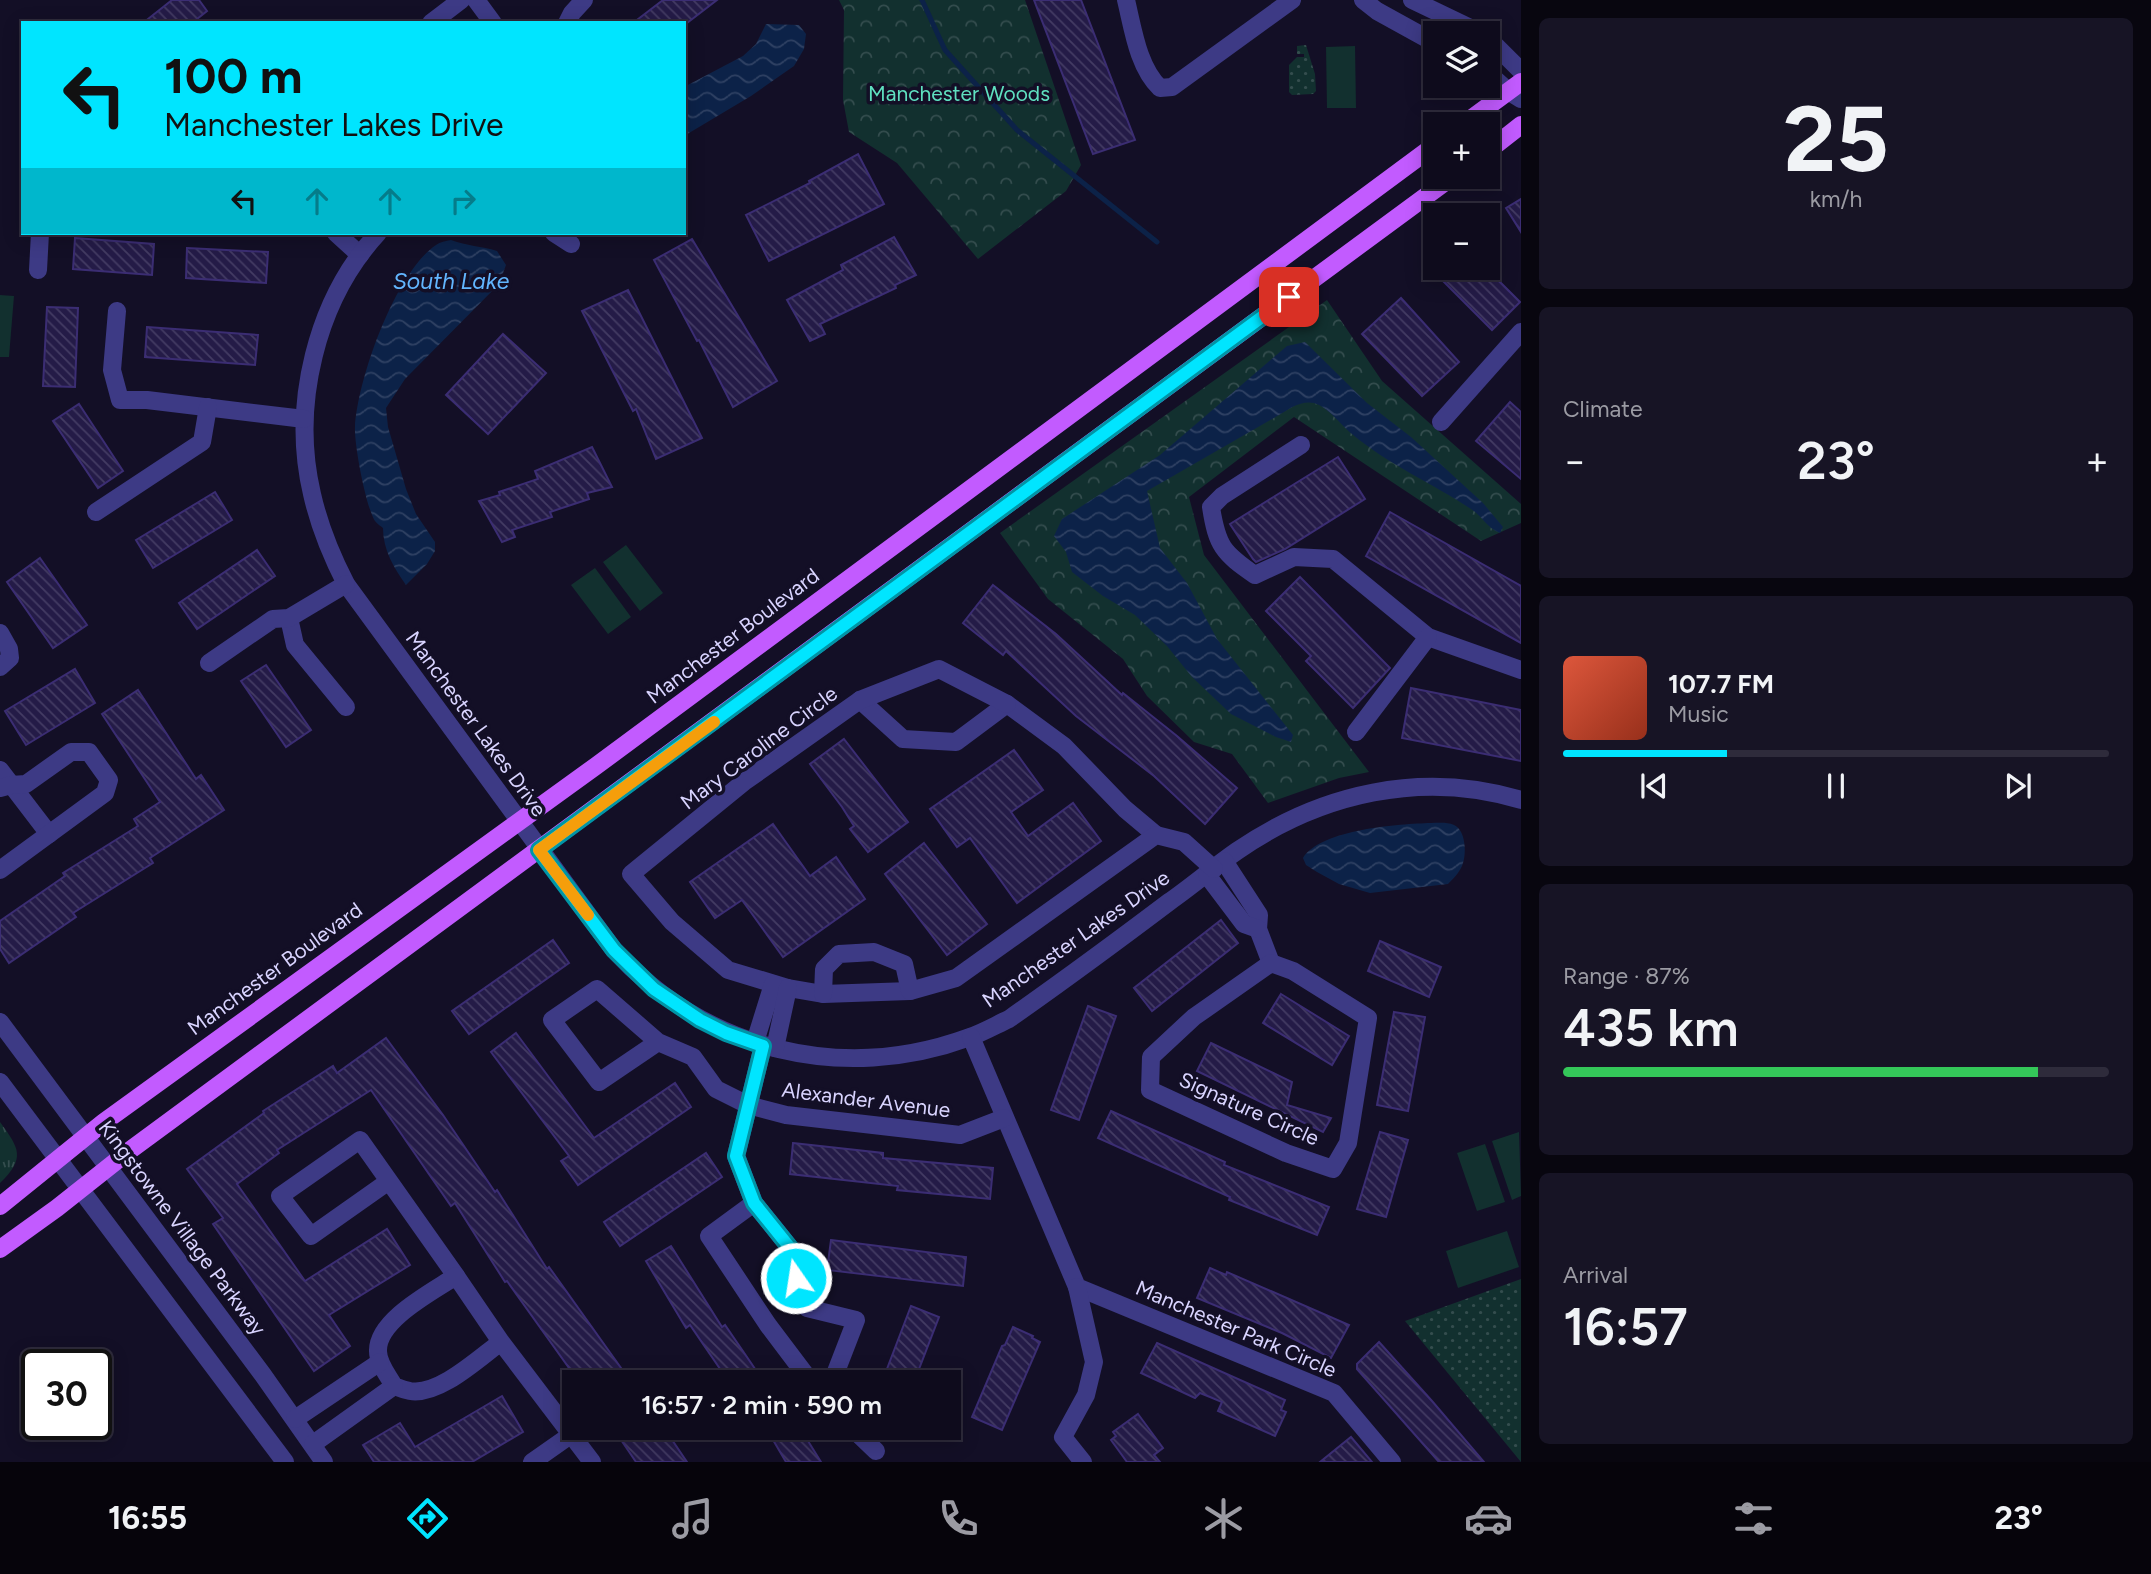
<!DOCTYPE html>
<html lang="en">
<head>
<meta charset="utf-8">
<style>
	:root { --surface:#0e0b1c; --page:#171425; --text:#f1f3f6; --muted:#9b9ba3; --line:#2e2b3b; --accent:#00e5ff }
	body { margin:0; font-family:Figtree,sans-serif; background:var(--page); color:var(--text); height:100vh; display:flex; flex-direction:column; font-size:26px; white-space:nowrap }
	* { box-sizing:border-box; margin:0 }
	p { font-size:23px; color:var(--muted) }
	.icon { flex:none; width:38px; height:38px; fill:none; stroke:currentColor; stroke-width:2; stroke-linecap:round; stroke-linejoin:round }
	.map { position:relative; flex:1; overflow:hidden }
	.drawer { display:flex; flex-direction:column; gap:18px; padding:18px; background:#08060f; width:630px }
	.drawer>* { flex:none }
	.top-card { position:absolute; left:21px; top:21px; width:665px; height:214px; border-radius:0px; box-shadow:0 4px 18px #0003,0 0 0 2px var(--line); background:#00e5ff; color:#111; overflow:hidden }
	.tools { position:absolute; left:1423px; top:21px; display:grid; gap:14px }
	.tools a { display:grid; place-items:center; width:77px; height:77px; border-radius:0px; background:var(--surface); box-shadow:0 4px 18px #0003,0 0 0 2px var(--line); font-size:35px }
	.speed { position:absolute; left:21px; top:1349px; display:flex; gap:14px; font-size:35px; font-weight:700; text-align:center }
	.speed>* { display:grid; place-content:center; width:91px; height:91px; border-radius:50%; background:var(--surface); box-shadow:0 4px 18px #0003,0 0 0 2px var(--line); line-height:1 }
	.speed .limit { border:4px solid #111; border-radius:10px; background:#fff; color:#111 }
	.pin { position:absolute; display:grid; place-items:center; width:60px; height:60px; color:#fff; margin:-30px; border-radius:14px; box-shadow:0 4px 10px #0006 }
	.me { position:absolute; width:77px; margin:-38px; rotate:347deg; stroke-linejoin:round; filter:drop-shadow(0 0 5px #0008) }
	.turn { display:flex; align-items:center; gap:24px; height:147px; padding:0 28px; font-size:32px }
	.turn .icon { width:91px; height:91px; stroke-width:2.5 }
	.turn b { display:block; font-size:49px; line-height:60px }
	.lanes { display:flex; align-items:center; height:66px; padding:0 28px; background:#0003; justify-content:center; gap:35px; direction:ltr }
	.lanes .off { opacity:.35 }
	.big { font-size:52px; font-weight:600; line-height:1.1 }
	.drawer .widget { flex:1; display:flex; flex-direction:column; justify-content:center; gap:10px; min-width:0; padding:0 24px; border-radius:10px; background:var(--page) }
	.drawer .dial { align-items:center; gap:0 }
	.dial b { font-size:91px; line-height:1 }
	.song { display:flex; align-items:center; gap:21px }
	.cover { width:84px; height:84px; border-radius:10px; background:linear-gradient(135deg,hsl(10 70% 55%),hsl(10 70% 35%)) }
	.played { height:7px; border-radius:4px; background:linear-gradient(90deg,var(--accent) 30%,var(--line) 30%) }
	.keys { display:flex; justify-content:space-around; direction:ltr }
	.heat { display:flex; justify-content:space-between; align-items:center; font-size:38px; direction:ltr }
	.charge { height:10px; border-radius:5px; background:linear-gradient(90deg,#34c759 87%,var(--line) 0) }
	.trip { position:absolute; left:562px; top:1370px; width:399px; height:70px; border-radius:0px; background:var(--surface); box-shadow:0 4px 18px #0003,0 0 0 2px var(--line); font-weight:600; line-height:70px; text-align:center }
	.menu { display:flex; height:112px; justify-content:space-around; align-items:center; background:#06040b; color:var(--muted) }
	.menu .icon { width:49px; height:49px }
	.menu .active { color:var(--accent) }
	.menu b { font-size:32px; color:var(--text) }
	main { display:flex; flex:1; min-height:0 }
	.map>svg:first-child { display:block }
	.grass { fill:url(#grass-tufts) }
	.forest { fill:url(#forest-crowns) }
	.park { fill:url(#park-dots) }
	.garden { fill:#12302f }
	.water { fill:url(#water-waves) }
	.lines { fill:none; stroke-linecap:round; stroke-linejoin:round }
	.stream { stroke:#0c2248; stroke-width:5 }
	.building { fill:url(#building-back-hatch); stroke:#3b2d73; stroke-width:2 }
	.minor { stroke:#3d3a85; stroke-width:18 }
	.major { stroke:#c25bff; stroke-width:18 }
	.route-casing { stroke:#0095a6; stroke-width:18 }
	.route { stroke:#00e5ff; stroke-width:12 }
	.slow { stroke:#f59e0b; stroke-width:12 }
	.labels { text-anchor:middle; stroke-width:7; stroke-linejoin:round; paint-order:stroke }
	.park-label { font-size:21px; fill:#5fe0c0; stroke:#130f26 }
	.street-label { font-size:21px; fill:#d9d4ff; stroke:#130f26 }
	.water-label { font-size:23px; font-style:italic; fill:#62b6ff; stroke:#130f26 }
</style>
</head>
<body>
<main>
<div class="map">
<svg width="1521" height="1462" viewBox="0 0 1521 1462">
	<defs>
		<pattern id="grass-tufts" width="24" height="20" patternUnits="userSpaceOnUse" patternTransform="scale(1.75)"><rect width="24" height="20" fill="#12302f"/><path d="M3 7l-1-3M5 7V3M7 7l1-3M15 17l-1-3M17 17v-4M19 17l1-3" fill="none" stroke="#344d4e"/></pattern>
		<pattern id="forest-crowns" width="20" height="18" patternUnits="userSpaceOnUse" patternTransform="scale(1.75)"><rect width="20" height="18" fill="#12302f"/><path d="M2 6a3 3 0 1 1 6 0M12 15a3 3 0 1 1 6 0" fill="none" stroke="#344d4e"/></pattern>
		<pattern id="park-dots" width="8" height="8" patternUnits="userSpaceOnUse" patternTransform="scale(1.75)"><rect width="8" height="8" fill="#12302f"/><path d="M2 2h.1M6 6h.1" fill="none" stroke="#344d4e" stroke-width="1.8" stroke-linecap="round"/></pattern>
		<pattern id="water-waves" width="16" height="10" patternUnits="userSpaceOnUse" patternTransform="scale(1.75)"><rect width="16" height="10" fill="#0c2248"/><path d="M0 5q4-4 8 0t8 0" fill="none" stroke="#2f4163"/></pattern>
		<pattern id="building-back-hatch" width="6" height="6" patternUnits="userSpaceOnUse" patternTransform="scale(1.75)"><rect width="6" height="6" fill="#241b47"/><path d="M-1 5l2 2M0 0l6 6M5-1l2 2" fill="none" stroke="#433b63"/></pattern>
	</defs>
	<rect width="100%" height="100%" fill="#130f26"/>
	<path class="grass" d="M0,1122c19,26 26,36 0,61z"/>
	<g class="forest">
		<polygon points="839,0 1025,0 1081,165 1066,191 978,259 897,163 849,132 843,100 844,10"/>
		<polygon points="1327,300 1382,381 1521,504 1521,523 1481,541 1294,417 1189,497 1204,555 1369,772 1339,778 1268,803 1232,754 1194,742 1147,696 1123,659 1048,599 1000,533"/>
	</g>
	<g class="park">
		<polygon points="1306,45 1315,74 1316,91 1313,94 1292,95 1289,92 1289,65 1297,57 1304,57 1304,54 1297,54 1297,46"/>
		<polygon points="1521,1279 1521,1462 1405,1321"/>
	</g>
	<g class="garden">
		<polygon points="1355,46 1356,108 1327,108 1326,47"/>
		<polygon points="0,295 14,296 9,357 0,357"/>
		<polygon points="626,545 663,593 640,611 603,562"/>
		<polygon points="595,568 631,617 608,634 571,585"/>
		<polygon points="1519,1132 1521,1196 1512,1200 1492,1141"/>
		<polygon points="1485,1144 1505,1202 1477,1211 1457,1153"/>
		<polygon points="1507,1231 1519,1267 1458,1288 1446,1251"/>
	</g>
	<g class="water">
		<polygon points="766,24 799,25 806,34 804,49 794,66 751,96 684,136 684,87 743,56 756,44"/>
		<path d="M451,240c16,6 30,6 46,11l9,14 -7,19 -94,95 -19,29 2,19 18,62 10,25 19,28v9l-8,13 -21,21c-12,-17 -23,-35 -23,-57 -2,-2 -6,-4 -8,-7 -9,-14 -21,-77 -20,-94 3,-49 40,-154 81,-182 4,-3 10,-4 15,-5z"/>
		<path d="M1305,342l62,61 44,34 72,66 20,24 -3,6c-13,-5 -18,-17 -29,-24 -39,-26 -82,-44 -119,-75 -11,-9 -24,-27 -38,-31 -13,-3 -25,6 -35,12l-132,76 13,57 27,35 30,56 76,96 -2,7 -15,-5 -45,-23 -39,-37 -25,-31 -32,-31 -32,-19 -31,-24 -6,-20 -12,-16 8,-17 98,-64 127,-109z"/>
		<path d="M1431,823c8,0 16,-1 23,2 12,5 13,30 8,41 -3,7 -9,13 -14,18l-78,9 -31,-9 -22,-12 -11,-7 -3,-7c18,-29 97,-34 128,-35z"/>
	</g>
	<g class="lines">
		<polyline class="stream" points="922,0 945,50 1017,130 1157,242"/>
	</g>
	<g class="building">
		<polygon points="172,0 199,0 207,11 192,23 143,23"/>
		<polygon points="663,0 717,0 687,23 633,23"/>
		<polygon points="1034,0 1081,0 1135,140 1093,154"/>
		<polygon points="858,154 884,204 769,261 746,215 810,183 809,181"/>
		<polygon points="1521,199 1521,232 1506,208"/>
		<polygon points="894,237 916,275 895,285 896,288 820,324 825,334 810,341 787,300 843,270 841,265"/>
		<polygon points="75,238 154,244 152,275 73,269"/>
		<polygon points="692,239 777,381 733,407 699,340 697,341 654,260"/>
		<polygon points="187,248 268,252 266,283 186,278"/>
		<polygon points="1430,268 1486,268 1520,302 1492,330"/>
		<polygon points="628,290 702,438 656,459 636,409 633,411 582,311"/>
		<polygon points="1401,298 1459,362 1422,396 1362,334"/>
		<polygon points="47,307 78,308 75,387 43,386"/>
		<polygon points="147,327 258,335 255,365 145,357"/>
		<polygon points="503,334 546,373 488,434 446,395"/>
		<polygon points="1510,402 1521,412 1521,479 1476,441"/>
		<polygon points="79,404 123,471 98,488 53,421"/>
		<polygon points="592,447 612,487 587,493 589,499 550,512 552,517 512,530 515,537 502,542 479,501 500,495 499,492 538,479 535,471"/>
		<polygon points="1338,457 1365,499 1285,549 1256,562 1253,559 1230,524"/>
		<polygon points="215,492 232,520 153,568 136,540"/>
		<polygon points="1390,512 1521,586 1521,643 1366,556"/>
		<polygon points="257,550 275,576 197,629 179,603"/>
		<polygon points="40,558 87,625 53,648 7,582"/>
		<polygon points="1300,577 1390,668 1353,708 1306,661 1311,656 1266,611"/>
		<polygon points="993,585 1056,634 1122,695 1123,693 1177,736 1237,788 1205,824 1154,776 1076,716 1006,651 1003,655 963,623"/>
		<polygon points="266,665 311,730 286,747 241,681"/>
		<polygon points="75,669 95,703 26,745 5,711"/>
		<polygon points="1411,688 1521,710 1521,761 1402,738"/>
		<polygon points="138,690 196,779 201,775 224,810 150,858 153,863 73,913 76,917 9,963 0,949 0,921 65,876 63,873 138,826 134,819 160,802 102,714"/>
		<polygon points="844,739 908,822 868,852 850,829 854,826 842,807 810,764"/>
		<polygon points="1014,750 1043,790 1011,812 1028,836 1073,803 1101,841 1017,903 970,838 957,847 930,809"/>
		<polygon points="773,824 810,876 836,857 865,899 783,957 742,900 715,918 690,882"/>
		<polygon points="924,843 987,924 947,955 885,874"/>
		<polygon points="1221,920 1238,943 1152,1011 1134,988"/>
		<polygon points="553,940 569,963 469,1034 452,1011"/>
		<polygon points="1380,941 1441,967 1429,997 1368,971"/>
		<polygon points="1281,994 1349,1036 1332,1065 1263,1023"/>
		<polygon points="1088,1006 1116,1016 1079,1120 1051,1110"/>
		<polygon points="1394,1012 1425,1017 1408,1111 1377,1105"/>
		<polygon points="516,1033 594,1138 675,1083 691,1107 578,1185 561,1161 569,1156 491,1052"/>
		<polygon points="386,1038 443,1115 495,1192 497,1190 547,1269 549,1267 631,1382 579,1382 507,1281 505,1282 455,1203 451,1206 371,1090 277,1150 279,1153 237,1184 305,1281 387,1229 410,1265 329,1315 350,1346 314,1371 213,1224 223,1218 187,1169 264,1113 263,1111 333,1066 337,1073"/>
		<polygon points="1211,1043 1292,1082 1287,1105 1331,1118 1323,1132 1197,1071"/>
		<polygon points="1111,1111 1225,1162 1224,1165 1329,1207 1317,1235 1229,1200 1230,1197 1098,1138"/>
		<polygon points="1380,1132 1408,1140 1386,1217 1357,1209"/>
		<polygon points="793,1143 883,1153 883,1158 993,1168 990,1199 897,1190 898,1186 790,1174"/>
		<polygon points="706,1153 722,1177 620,1246 604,1222"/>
		<polygon points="831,1240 966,1257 963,1286 827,1270"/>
		<polygon points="671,1246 722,1327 725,1325 764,1382 729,1382 690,1325 686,1328 646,1261"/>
		<polygon points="1210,1268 1226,1275 1227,1272 1349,1325 1331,1358 1282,1333 1197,1298"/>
		<polygon points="911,1306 939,1317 914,1382 882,1382"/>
		<polygon points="1013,1327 1033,1336 1032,1338 1040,1342 1002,1430 972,1417 1002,1346 1005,1345"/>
		<polygon points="1379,1342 1432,1401 1484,1462 1439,1462 1357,1369 1357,1364"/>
		<polygon points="1157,1343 1285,1400 1281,1410 1286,1412 1275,1436 1218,1411 1222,1402 1210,1397 1200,1393 1195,1398 1141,1373"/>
		<polygon points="502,1396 523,1432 472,1462 374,1462 363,1445 400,1423 415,1447"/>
		<polygon points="1138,1414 1163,1448 1154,1455 1160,1462 1127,1462 1111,1440 1116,1436 1113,1432"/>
		<polygon points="613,1428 664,1428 687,1462 636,1462"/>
		<polygon points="766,1428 800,1428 821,1462 786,1462"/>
		<polygon points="1351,1437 1372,1462 1320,1462"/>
	</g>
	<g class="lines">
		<g class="minor">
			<polyline points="476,0 493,23"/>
			<path d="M1126,0c7,29 12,67 34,88l12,-1 120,-87"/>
			<polyline points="1363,0 1377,11 1435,43"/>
			<polyline points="1412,0 1481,33"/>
			<polyline points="431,23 461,0"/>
			<polyline points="567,23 572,13 584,0"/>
			<polyline points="1488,38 1521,71"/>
			<polyline points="1488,73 1508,91 1521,99"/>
			<polyline points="336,233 360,255"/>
			<path d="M378,233c-62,67 -87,172 -66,261 7,31 19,61 34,90l268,366c92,101 228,134 356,87 14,-5 26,-12 39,-18 54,-38 107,-77 160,-117 23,-16 45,-35 68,-51 84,-58 185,-81 284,-51"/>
			<polyline points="554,233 571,244"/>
			<polyline points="38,270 40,233"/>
			<polyline points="117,311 112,370 120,400 147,400 304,419"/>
			<polyline points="1441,422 1521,332"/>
			<path d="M1301,445l-79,51 -11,11c6,39 12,46 44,68l39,-18 39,2 95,78 93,33"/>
			<polyline points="96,512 202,442 208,407"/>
			<polyline points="289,618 295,645 346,707"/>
			<polyline points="0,633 9,649 10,658 0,667"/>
			<polyline points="209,663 273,619 289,618 346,584"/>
			<polyline points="860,700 903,739 956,742 1007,704 1064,746 1125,809 1156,835"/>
			<polyline points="1356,732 1428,637"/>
			<polyline points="0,770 49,834"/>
			<polyline points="0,788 11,785 26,784 71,752 89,752 109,780 105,793 0,870"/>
			<polyline points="1224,861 1259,915 1258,929 1271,963"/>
			<polyline points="1207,875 1244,924 1258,929"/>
			<polygon points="1271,963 1293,971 1368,1018 1348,1143 1333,1169 1286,1153 1150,1090 1151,1057 1194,1017"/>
			<polyline points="910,991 823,994 788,988 728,970 672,922 631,874 744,782 860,700 939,669 1007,704"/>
			<polyline points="823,994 824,969 839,954 874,952 904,964 910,991 956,978 1156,835 1184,842 1214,869"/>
			<polyline points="0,1022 263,1375 324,1462"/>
			<polyline points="971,1037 1077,1287 1334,1393 1392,1462"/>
			<polyline points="658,1042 599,1082 552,1020 597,989 658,1042 693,1057 716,1089 748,1105 786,1115 960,1135 1004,1118"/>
			<polyline points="755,1042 773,984"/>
			<polyline points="763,1046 736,1156 754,1203 799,1259 793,1297 807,1308 856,1320 832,1382"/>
			<polyline points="775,1048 788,988"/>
			<polyline points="0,1082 285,1462"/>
			<polyline points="389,1181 311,1236 280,1196 360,1140 456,1276"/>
			<polyline points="754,1203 709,1236 768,1325 811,1382"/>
			<polyline points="1077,1287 1094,1362 1086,1395 1063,1437 1083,1462"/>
			<path d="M501,1342c-22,16 -62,54 -91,49 -5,-1 -11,-3 -16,-5 -6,-11 -16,-22 -16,-35 -1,-31 54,-59 78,-75l45,66 91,120"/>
			<polyline points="295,1419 380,1362"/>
			<polyline points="852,1428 876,1451"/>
			<polyline points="313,1444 394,1386"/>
			<polyline points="532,1462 572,1434"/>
		</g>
		<g class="major">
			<polyline points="1464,124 1521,82"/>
			<polyline points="1488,151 1521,125"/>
			<polyline points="0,1206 104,1122 596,766 1435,145"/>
			<polyline points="0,1249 57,1208 129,1151 1452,177"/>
		</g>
	</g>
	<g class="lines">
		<defs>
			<polyline id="route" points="796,1278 799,1259 754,1203 736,1156 763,1046 726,1033 700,1020 654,989 614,950 539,850 1289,297"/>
		</defs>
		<use href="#route" class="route-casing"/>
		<use href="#route" class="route"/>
		<polyline class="slow" points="588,915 539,850 714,722"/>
	</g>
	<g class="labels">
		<g class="park-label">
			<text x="959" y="101">Manchester Woods</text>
		</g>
		<g class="street-label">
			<text transform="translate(733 636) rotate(-37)" y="7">Manchester Boulevard</text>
			<text transform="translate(476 724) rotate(54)" y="7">Manchester Lakes Drive</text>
			<text transform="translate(759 748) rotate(-37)" y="7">Mary Caroline Circle</text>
			<text transform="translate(1076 939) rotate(-35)" y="7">Manchester Lakes Drive</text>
			<text transform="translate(275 969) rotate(-36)" y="7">Manchester Boulevard</text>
			<text transform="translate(866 1100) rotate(7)" y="7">Alexander Avenue</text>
			<text transform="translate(1249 1109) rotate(24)" y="7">Signature Circle</text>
			<text transform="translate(182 1228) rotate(53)" y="7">Kingstowne Village Parkway</text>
			<text transform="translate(1236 1329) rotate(23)" y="7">Manchester Park Circle</text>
		</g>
		<g class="water-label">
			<text x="451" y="289">South Lake</text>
		</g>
	</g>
</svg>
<div class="tools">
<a><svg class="icon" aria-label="layers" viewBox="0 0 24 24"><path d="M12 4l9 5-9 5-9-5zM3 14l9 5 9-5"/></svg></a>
<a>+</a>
<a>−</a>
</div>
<div class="speed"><div class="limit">30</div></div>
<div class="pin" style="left:1289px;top:297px;background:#d93025"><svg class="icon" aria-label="arrive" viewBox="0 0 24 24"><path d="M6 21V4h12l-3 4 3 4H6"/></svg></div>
<svg class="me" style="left:796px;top:1278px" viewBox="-20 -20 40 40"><circle r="17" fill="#00e5ff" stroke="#fff" stroke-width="3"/><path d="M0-11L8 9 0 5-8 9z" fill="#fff"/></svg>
<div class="trip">16:57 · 2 min · 590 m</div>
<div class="top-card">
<div class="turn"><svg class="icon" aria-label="left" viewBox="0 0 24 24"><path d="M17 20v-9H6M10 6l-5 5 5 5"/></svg><div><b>100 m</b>Manchester Lakes Drive</div></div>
<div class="lanes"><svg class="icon" aria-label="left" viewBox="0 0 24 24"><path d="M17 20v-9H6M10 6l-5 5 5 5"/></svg><svg class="icon off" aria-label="ahead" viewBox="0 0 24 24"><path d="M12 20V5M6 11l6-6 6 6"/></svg><svg class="icon off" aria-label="ahead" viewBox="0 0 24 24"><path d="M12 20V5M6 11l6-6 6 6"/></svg><svg class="icon off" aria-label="right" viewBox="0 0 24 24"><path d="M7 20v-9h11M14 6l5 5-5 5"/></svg></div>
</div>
</div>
<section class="drawer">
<div class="widget dial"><b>25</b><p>km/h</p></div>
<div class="widget"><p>Climate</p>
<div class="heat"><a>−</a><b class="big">23°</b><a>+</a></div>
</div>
<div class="widget">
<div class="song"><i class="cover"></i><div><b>107.7 FM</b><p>Music</p></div></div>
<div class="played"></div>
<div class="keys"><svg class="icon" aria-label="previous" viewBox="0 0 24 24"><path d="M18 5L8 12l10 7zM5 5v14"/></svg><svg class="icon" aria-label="pause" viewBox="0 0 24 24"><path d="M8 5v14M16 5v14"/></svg><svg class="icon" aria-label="next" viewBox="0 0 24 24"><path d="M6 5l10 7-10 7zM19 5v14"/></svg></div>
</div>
<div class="widget"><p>Range · 87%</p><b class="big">435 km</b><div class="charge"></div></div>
<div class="widget"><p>Arrival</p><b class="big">16:57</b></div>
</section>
</main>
<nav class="menu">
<b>16:55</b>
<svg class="icon active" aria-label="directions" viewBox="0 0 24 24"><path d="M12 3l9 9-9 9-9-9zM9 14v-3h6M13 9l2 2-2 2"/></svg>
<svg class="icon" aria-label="music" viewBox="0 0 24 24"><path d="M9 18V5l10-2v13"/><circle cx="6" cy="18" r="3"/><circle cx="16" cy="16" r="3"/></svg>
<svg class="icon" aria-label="phone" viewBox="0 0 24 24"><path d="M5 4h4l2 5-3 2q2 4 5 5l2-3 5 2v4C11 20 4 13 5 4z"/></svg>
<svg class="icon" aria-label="climate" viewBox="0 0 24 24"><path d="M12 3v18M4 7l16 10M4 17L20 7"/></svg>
<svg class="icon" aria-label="car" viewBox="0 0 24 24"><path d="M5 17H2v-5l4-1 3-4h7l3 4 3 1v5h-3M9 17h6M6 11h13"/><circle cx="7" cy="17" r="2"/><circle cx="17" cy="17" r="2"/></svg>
<svg class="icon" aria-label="filters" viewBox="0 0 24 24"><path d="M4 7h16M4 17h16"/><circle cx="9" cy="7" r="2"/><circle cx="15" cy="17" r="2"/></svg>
<b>23°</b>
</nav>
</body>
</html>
